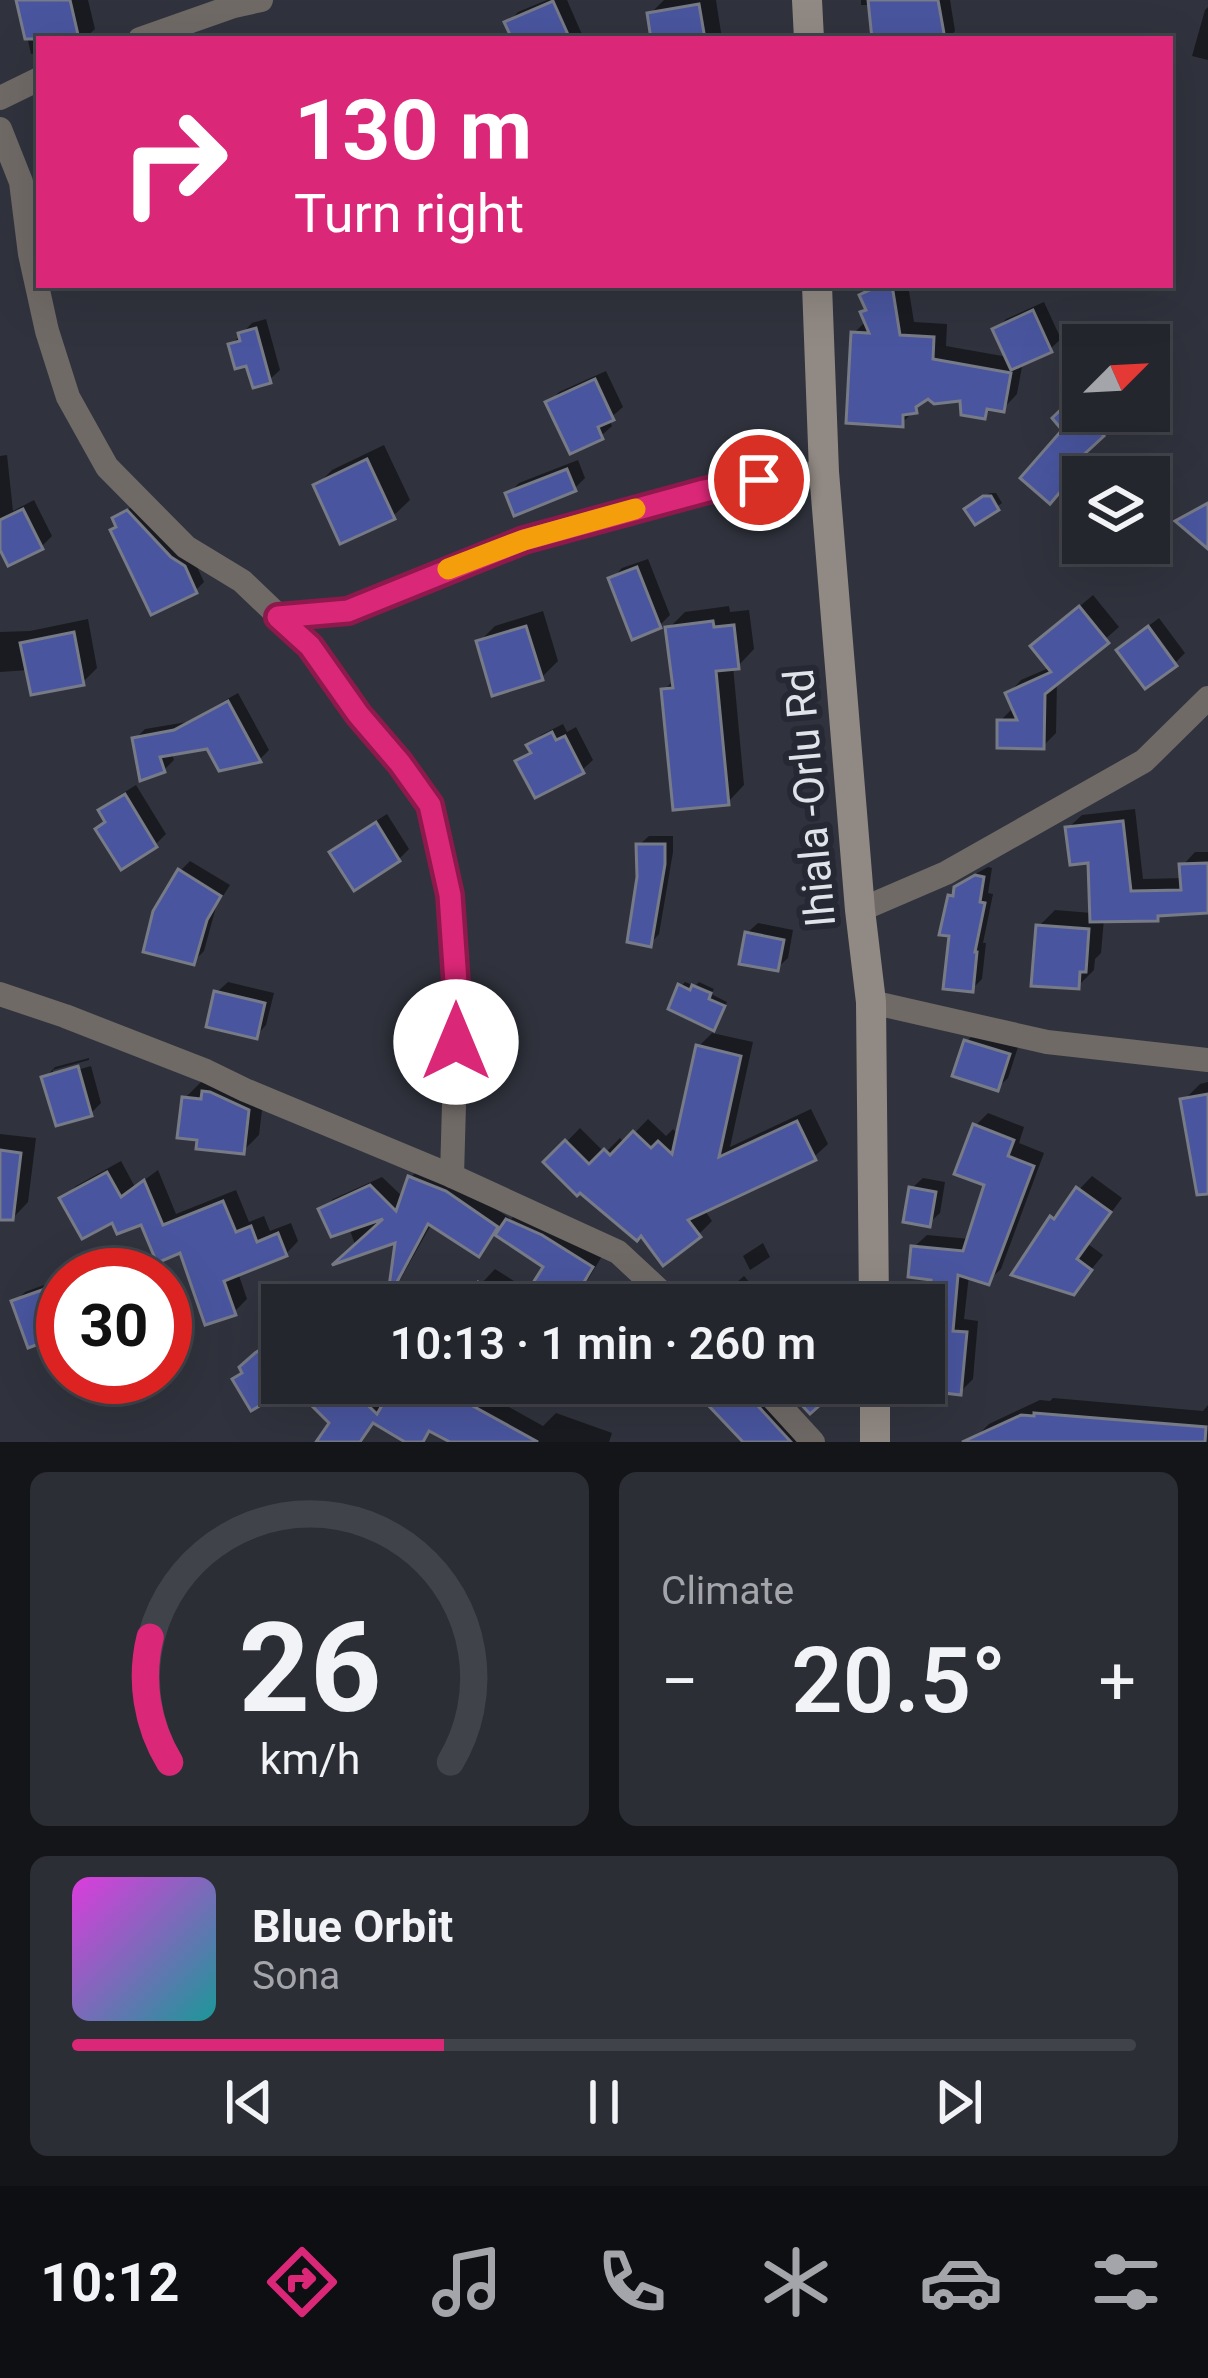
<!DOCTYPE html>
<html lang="en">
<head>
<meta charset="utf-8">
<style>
	:root { --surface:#24262e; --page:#2c2e36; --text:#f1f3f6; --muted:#a3a5aa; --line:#41434a; --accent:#db2777 }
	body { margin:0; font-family:Roboto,sans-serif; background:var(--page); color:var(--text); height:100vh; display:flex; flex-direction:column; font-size:45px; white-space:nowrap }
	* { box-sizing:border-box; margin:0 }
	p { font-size:39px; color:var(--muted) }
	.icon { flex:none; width:66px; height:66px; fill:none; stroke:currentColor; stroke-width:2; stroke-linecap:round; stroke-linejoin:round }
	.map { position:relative; height:1442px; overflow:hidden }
	.side { display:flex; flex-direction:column; gap:30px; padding:30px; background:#141519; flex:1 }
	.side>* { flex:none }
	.guide { position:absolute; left:36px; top:36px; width:1137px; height:252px; border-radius:0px; box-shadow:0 12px 48px #0002,0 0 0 3px var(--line); background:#db2777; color:#fff; overflow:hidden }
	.needle { width:78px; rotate:66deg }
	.fabs { position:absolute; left:1062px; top:324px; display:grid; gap:24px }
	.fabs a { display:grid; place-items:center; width:108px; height:108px; border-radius:0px; background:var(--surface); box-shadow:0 12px 48px #0002,0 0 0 3px var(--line); font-size:60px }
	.speed { position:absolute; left:36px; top:1248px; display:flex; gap:24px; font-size:60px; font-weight:700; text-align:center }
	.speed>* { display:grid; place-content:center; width:156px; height:156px; border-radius:50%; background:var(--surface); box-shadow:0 12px 48px #0002,0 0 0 3px var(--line); line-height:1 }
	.speed .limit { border:18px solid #d22; background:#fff; color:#111 }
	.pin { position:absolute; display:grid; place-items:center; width:102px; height:102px; color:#fff; margin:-51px; border:6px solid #fff; border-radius:50%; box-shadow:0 3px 12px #0007 }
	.me { position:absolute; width:132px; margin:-66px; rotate:0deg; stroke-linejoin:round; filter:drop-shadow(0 0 9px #0008) }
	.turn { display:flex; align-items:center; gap:42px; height:252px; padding:0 60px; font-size:54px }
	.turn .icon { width:156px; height:156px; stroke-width:2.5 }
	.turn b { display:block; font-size:84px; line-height:102px }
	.big { font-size:90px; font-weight:600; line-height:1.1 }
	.side .widget { flex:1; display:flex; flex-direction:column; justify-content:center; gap:18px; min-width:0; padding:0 42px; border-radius:18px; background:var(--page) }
	.side .dial { align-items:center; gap:0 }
	.dial svg { height:312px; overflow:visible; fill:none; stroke:var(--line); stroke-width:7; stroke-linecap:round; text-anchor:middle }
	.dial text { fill:var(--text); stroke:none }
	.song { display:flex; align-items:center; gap:36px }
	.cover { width:144px; height:144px; border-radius:18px; background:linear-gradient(135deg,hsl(300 70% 55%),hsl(180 70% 35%)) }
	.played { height:12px; border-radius:6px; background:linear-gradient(90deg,var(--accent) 35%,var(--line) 35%) }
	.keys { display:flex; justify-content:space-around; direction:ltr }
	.heat { display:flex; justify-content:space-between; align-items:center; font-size:66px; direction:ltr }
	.side .tiles { flex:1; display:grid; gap:30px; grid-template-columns:1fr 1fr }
	.widget:last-child { grid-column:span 2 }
	.trip { position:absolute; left:261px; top:1284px; width:684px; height:120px; border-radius:0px; background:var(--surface); box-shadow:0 12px 48px #0002,0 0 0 3px var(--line); font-weight:600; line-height:120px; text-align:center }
	.dock { display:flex; height:192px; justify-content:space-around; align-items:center; background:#0e0f12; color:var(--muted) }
	.dock .icon { width:84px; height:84px }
	.dock .current { color:var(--accent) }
	.dock b { font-size:54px; color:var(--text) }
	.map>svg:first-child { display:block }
	.shadow { fill:#0007 }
	.building { fill:#49559e; stroke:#777a87; stroke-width:3 }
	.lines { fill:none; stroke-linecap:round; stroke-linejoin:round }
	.minor { stroke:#706a67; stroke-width:24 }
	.secondary { stroke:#918983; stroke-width:30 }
	.route-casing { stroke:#8e194d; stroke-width:30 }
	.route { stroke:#db2777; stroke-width:21 }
	.slow { stroke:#f59e0b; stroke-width:21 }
	.labels { text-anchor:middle; stroke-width:12; stroke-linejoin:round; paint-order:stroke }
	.street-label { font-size:42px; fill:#e1e3ea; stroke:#262933 }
</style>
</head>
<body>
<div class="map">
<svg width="1208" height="1442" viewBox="0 0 1208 1442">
	<rect width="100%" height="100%" fill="#30333d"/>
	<g class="shadow">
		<polygon points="19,0 88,0 95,29 84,39 39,39 39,53 31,54"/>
		<polygon points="547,0 567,0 584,39 515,39 508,23 518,12"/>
		<polygon points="664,0 716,0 722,39 654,39 650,14"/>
		<polygon points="861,0 950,0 955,31 948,39 875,39 872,5 861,5"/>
		<polygon points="1208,7 1208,60 1192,56 1205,10"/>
		<polygon points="873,285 908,285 914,322 947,324 946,346 1008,357 996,330 1006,319 1044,302 1061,339 1050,349 1023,361 1017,394 1003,409 993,407 984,416 962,398 929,396 901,424 854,333 867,320 869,308 862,296"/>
		<polygon points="266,319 280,370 269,380 231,345 252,323"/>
		<polygon points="606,371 623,407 609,419 612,426 601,436 549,403 559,392"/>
		<polygon points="1083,392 1083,411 1101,411 1112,423 1073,460 1080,466 1060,490 1066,430 1056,419"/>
		<polygon points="384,445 410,500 393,516 316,486 332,470"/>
		<polygon points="7,455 13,511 34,500 52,536 41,547 0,543 0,456"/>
		<polygon points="578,460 585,478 574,489 508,494 519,483"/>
		<polygon points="990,493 996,493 1002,503 976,521 972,505"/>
		<polygon points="136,504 193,558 204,582 195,591 119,525 115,519"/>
		<polygon points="648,559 670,615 659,626 612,579 622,568"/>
		<polygon points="1093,595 1119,627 1057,681 1056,733 1043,746 1000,721 1014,707 1008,694 1021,680 1051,667 1047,634"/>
		<polygon points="729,606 730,612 749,610 754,649 738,666 733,666 744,785 728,802 664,690 675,679 669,628 685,612"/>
		<polygon points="543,611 558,661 541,678 479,642 495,626"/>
		<polygon points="1159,618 1185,653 1175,663 1130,640"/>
		<polygon points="88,619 97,668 83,682 29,670 0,672 0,632 30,631"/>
		<polygon points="238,693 269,750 260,759 220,768 208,745 171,752 174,760 164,770 135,739 145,729 187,722"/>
		<polygon points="563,724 567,732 576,727 593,760 582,770 519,762 532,750 530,746 541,735"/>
		<polygon points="136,785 166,834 155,845 108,820 102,811 112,800"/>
		<polygon points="1135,809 1143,879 1183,878 1182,866 1195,852 1208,852 1208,910 1161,913 1157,918 1104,919 1101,953 1095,959 1094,970 1078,986 1039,926 1055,910 1092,913 1091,860 1068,828 1082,815"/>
		<polygon points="387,814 409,849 399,859 333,852 343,842"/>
		<polygon points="649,836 673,836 673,852 659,934 650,944 640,877 639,845"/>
		<polygon points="190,861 230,885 216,907 204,951 193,962 180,871"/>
		<polygon points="988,867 992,868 988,893 993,894 983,943 986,943 982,979 972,989 952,934 950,896 968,878"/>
		<polygon points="758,923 793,930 788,958 777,968 747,933"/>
		<polygon points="228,982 274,993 266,1025 256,1036 217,992"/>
		<polygon points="685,982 695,986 699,982 714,989 711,994 727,1002 714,1027 681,986"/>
		<polygon points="977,1031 1019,1044 1008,1078 997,1088 966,1042"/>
		<polygon points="712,1033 753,1042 730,1147 811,1109 828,1144 814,1157 704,1209 712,1221 699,1234 641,1232 547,1162 580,1128 605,1153 620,1138 625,1143 648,1119 666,1136 673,1129 679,1135 698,1047"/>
		<polygon points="89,1058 89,1060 53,1070 53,1077 91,1066 101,1103 91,1113 45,1078 55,1067"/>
		<polygon points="201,1082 264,1093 259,1135 243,1151 185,1098"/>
		<polygon points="1208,1082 1208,1158 1184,1100 1200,1084"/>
		<polygon points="988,1113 1024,1127 1019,1143 1044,1153 1001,1269 988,1281 969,1275 964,1319 978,1321 973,1379 960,1392 934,1277 914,1247 927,1235 970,1239 988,1184 975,1126"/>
		<polygon points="0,1134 36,1138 28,1202 12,1219 0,1217"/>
		<polygon points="121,1161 135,1187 158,1170 176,1214 236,1190 249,1222 264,1216 270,1231 291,1223 298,1241 286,1254 234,1261 247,1299 234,1312 182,1249 142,1221 113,1219 63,1198 76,1186"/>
		<polygon points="421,1167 456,1183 511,1219 523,1206 605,1251 589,1278 574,1293 559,1283 546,1305 468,1305 481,1284 495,1269 531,1292 547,1266 496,1232 479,1254 432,1223 400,1280 392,1289 399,1238 358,1253 348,1225 322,1210 333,1199 382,1177 404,1198 411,1177"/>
		<polygon points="1092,1176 1122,1198 1088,1244 1103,1255 1073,1292 1052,1218"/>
		<polygon points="923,1178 945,1182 940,1213 929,1223 912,1188"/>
		<polygon points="763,1243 770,1257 750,1270 743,1256"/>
		<polygon points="744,1276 769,1305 713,1305 720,1297"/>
		<polygon points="63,1278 63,1332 15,1302 25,1292"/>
		<polygon points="327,1291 340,1305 311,1305"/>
		<polygon points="293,1383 370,1383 388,1401 399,1383 466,1383 543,1426 556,1413 612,1433 609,1442 456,1442 433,1429 422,1442 375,1421 362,1442 320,1442 333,1422"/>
		<polygon points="569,1383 605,1383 593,1397"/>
		<polygon points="691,1383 760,1383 815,1442 747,1442"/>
		<polygon points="784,1383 840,1383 810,1410"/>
		<polygon points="1053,1398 1203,1411 1208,1405 1208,1442 974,1442 973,1440 989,1424 1040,1400 1050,1401"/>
	</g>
	<g class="building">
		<polygon points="16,0 70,0 79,39 25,39"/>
		<polygon points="868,0 938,0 945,39 872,39"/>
		<polygon points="553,1 570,39 512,39 504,22"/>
		<polygon points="699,4 705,39 651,39 647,13"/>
		<polygon points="892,285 900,335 934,337 933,359 1011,373 1004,412 987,409 985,419 961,415 960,401 934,404 928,399 916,407 917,413 903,415 903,427 846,423 851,332 869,333 860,312 866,310 859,295 874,288"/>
		<polygon points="1033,310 1052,352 1011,370 992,329"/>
		<polygon points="256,328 271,383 253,388 246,366 235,369 228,344 240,341 238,333"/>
		<polygon points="595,379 614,420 598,427 603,439 570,454 545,402"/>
		<polygon points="1071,400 1104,436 1065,472 1072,478 1050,504 1020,478 1062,430 1052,418"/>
		<polygon points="367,459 395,519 340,544 313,485"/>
		<polygon points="567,469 576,491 514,516 505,493"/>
		<polygon points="983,496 991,496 999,510 975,525 964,509"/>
		<polygon points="1208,503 1208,549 1175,521"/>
		<polygon points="23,509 43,549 8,566 0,550 0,520"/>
		<polygon points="127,510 171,557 185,566 197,593 151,615 110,530 116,527 112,518"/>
		<polygon points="637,567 661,628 632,640 608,578"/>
		<polygon points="1079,606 1109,643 1045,694 1044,749 997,748 997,720 1017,720 1005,693 1051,672 1030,646"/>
		<polygon points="713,621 714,627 734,625 739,669 716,671 729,805 673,810 661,689 673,688 665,627"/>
		<polygon points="526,626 543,680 492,696 476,641"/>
		<polygon points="1148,626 1177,666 1145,689 1116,650"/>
		<polygon points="74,632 84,685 31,695 20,643"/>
		<polygon points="228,701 261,762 219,771 207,749 160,757 165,772 140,781 132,738 174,730"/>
		<polygon points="552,732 556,740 565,736 584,773 535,798 515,761 531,753 526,745"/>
		<polygon points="125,794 157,847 121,870 95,829 105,822 98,810"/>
		<polygon points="1123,821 1131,891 1181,890 1179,864 1208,863 1208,913 1158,916 1158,921 1090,922 1088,863 1070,865 1065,827"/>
		<polygon points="376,822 400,861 354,891 329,852"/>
		<polygon points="636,844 665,844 665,864 651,947 627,942 637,877"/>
		<polygon points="178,869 221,896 207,920 194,965 143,952 153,911"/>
		<polygon points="975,875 984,877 980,902 985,903 975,952 977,952 973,992 943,989 949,936 939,935 948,895 953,896 954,887"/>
		<polygon points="1036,925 1089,929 1086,972 1080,972 1079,989 1031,986"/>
		<polygon points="745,932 784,940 778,971 739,964"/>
		<polygon points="678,984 690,990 692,985 711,993 709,999 725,1006 714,1031 668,1009"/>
		<polygon points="214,991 265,1003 257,1039 206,1027"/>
		<polygon points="964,1040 1010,1054 998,1091 952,1076"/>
		<polygon points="696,1045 741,1056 719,1157 797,1121 816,1160 688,1220 701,1237 663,1266 641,1236 637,1241 580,1193 577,1196 543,1162 565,1140 589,1164 604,1149 610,1155 633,1131 651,1148 658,1141 672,1154"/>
		<polygon points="78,1066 92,1116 56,1126 41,1077"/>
		<polygon points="202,1091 210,1092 249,1110 244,1154 196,1149 197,1140 177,1138 182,1097 201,1099"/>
		<polygon points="1208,1094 1208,1194 1197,1195 1180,1099"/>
		<polygon points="973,1124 1014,1140 1008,1156 1034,1166 989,1285 958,1275 953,1331 967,1332 961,1395 926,1391 932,1327 927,1326 931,1280 908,1277 911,1246 963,1251 984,1185 954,1174"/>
		<polygon points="0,1150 21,1153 13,1220 0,1220"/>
		<polygon points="107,1172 121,1197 144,1180 163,1225 223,1201 236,1232 251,1226 257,1242 278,1233 287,1256 224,1281 236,1315 205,1325 180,1253 157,1263 141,1225 117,1234 112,1223 82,1239 59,1198"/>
		<polygon points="408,1176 446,1191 498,1227 479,1257 428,1224 390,1295 388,1294 395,1243 332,1265 383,1219 331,1237 318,1209 370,1185 396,1211"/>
		<polygon points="909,1187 936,1192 930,1227 903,1222"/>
		<polygon points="1076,1187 1111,1212 1077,1259 1092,1270 1074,1295 1011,1275 1050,1216 1054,1219"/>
		<polygon points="506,1219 542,1235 593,1267 575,1297 555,1285 543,1305 519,1305 543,1267 495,1235"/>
		<polygon points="478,1282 515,1305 464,1305"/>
		<polygon points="59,1284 63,1296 63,1335 28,1348 11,1301"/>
		<polygon points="282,1336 282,1392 251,1411 232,1379 242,1373 239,1367 255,1353"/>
		<polygon points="289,1383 345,1383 377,1414 395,1383 457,1383 451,1394 538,1442 450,1442 429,1431 423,1442 405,1442 373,1423 360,1442 316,1442 329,1423"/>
		<polygon points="687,1383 743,1383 747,1394 791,1442 743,1442"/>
		<polygon points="781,1383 814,1383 828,1398 810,1414"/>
		<polygon points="1034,1413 1206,1427 1205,1442 962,1442 1021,1415 1034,1416"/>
	</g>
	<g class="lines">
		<g class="minor">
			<polyline points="140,39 234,6 261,0"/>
			<polyline points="0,98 39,79"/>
			<polyline points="0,129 21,182 30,254 47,331 68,397 107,467 186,547 242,581 310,646 359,714 400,763 430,805 450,895 457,997 452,1176"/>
			<polyline points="278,618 348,611 525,540 632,510 759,480 824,472"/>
			<polyline points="860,910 946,873 1144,761 1208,698"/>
			<polyline points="0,994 65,1016 206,1071 245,1090 452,1176 618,1252 675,1305"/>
			<polyline points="871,1002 1047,1042 1208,1060"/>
			<polyline points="759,1383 813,1442"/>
		</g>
		<g class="secondary">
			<polyline points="807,0 809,39"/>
			<polyline points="817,285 824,472 860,910 871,1002 874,1305"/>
			<polyline points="875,1383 875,1442"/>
		</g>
	</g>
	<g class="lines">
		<defs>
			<polyline id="route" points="456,1042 457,997 450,895 430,805 400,763 358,714 310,646 278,617 348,611 524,540 704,491 759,480"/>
		</defs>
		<use href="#route" class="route-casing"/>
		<use href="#route" class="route"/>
		<polyline class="slow" points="448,569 524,540 635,509"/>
	</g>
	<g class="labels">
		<g class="street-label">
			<text transform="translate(809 798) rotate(-95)" y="15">Ihiala -Orlu Rd</text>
		</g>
	</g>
</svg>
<div class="fabs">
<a><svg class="needle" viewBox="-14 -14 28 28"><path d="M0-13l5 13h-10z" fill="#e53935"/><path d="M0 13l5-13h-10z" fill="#a3a5aa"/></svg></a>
<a><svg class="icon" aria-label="layers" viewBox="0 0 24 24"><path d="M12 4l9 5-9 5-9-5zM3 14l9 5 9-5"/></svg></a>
</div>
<div class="speed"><div class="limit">30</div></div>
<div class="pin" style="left:759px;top:480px;background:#d93025"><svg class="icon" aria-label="arrive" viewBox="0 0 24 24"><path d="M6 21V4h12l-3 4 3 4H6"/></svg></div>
<svg class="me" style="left:456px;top:1042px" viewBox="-20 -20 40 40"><circle r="19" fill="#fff"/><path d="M0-13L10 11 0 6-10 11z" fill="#db2777"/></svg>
<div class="trip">10:13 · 1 min · 260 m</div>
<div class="guide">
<div class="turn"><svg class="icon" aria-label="right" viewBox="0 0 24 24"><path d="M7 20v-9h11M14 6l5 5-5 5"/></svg><div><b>130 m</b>Turn right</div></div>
</div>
</div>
<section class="side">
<div class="tiles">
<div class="widget dial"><svg viewBox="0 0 100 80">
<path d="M14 69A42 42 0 1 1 86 69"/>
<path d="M14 69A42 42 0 0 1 9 37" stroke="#db2777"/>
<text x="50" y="56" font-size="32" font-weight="700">26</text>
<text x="50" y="72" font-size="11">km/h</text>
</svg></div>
<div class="widget"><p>Climate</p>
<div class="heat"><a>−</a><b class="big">20.5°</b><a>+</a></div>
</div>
<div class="widget">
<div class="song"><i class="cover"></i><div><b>Blue Orbit</b><p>Sona</p></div></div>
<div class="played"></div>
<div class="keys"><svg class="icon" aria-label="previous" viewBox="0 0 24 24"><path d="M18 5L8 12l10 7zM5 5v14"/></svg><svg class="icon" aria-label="pause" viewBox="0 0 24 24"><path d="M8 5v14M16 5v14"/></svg><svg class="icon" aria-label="next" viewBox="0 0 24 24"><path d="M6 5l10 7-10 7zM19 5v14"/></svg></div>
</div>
</div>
</section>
<nav class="dock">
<b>10:12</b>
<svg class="icon current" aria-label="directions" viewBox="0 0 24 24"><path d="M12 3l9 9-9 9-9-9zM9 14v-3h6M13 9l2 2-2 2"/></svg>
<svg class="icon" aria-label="music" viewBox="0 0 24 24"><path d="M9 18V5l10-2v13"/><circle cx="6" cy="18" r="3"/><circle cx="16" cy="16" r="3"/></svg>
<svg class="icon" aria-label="phone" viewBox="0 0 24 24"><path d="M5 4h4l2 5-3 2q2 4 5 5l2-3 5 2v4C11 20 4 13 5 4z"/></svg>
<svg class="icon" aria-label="climate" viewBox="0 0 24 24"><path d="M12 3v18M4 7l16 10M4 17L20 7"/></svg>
<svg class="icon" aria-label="car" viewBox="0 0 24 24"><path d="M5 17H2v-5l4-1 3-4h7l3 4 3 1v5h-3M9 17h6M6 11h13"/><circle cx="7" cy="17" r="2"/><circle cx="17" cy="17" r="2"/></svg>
<svg class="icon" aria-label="filters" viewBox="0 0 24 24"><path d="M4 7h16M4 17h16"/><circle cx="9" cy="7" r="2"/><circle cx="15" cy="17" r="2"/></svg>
</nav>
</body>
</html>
